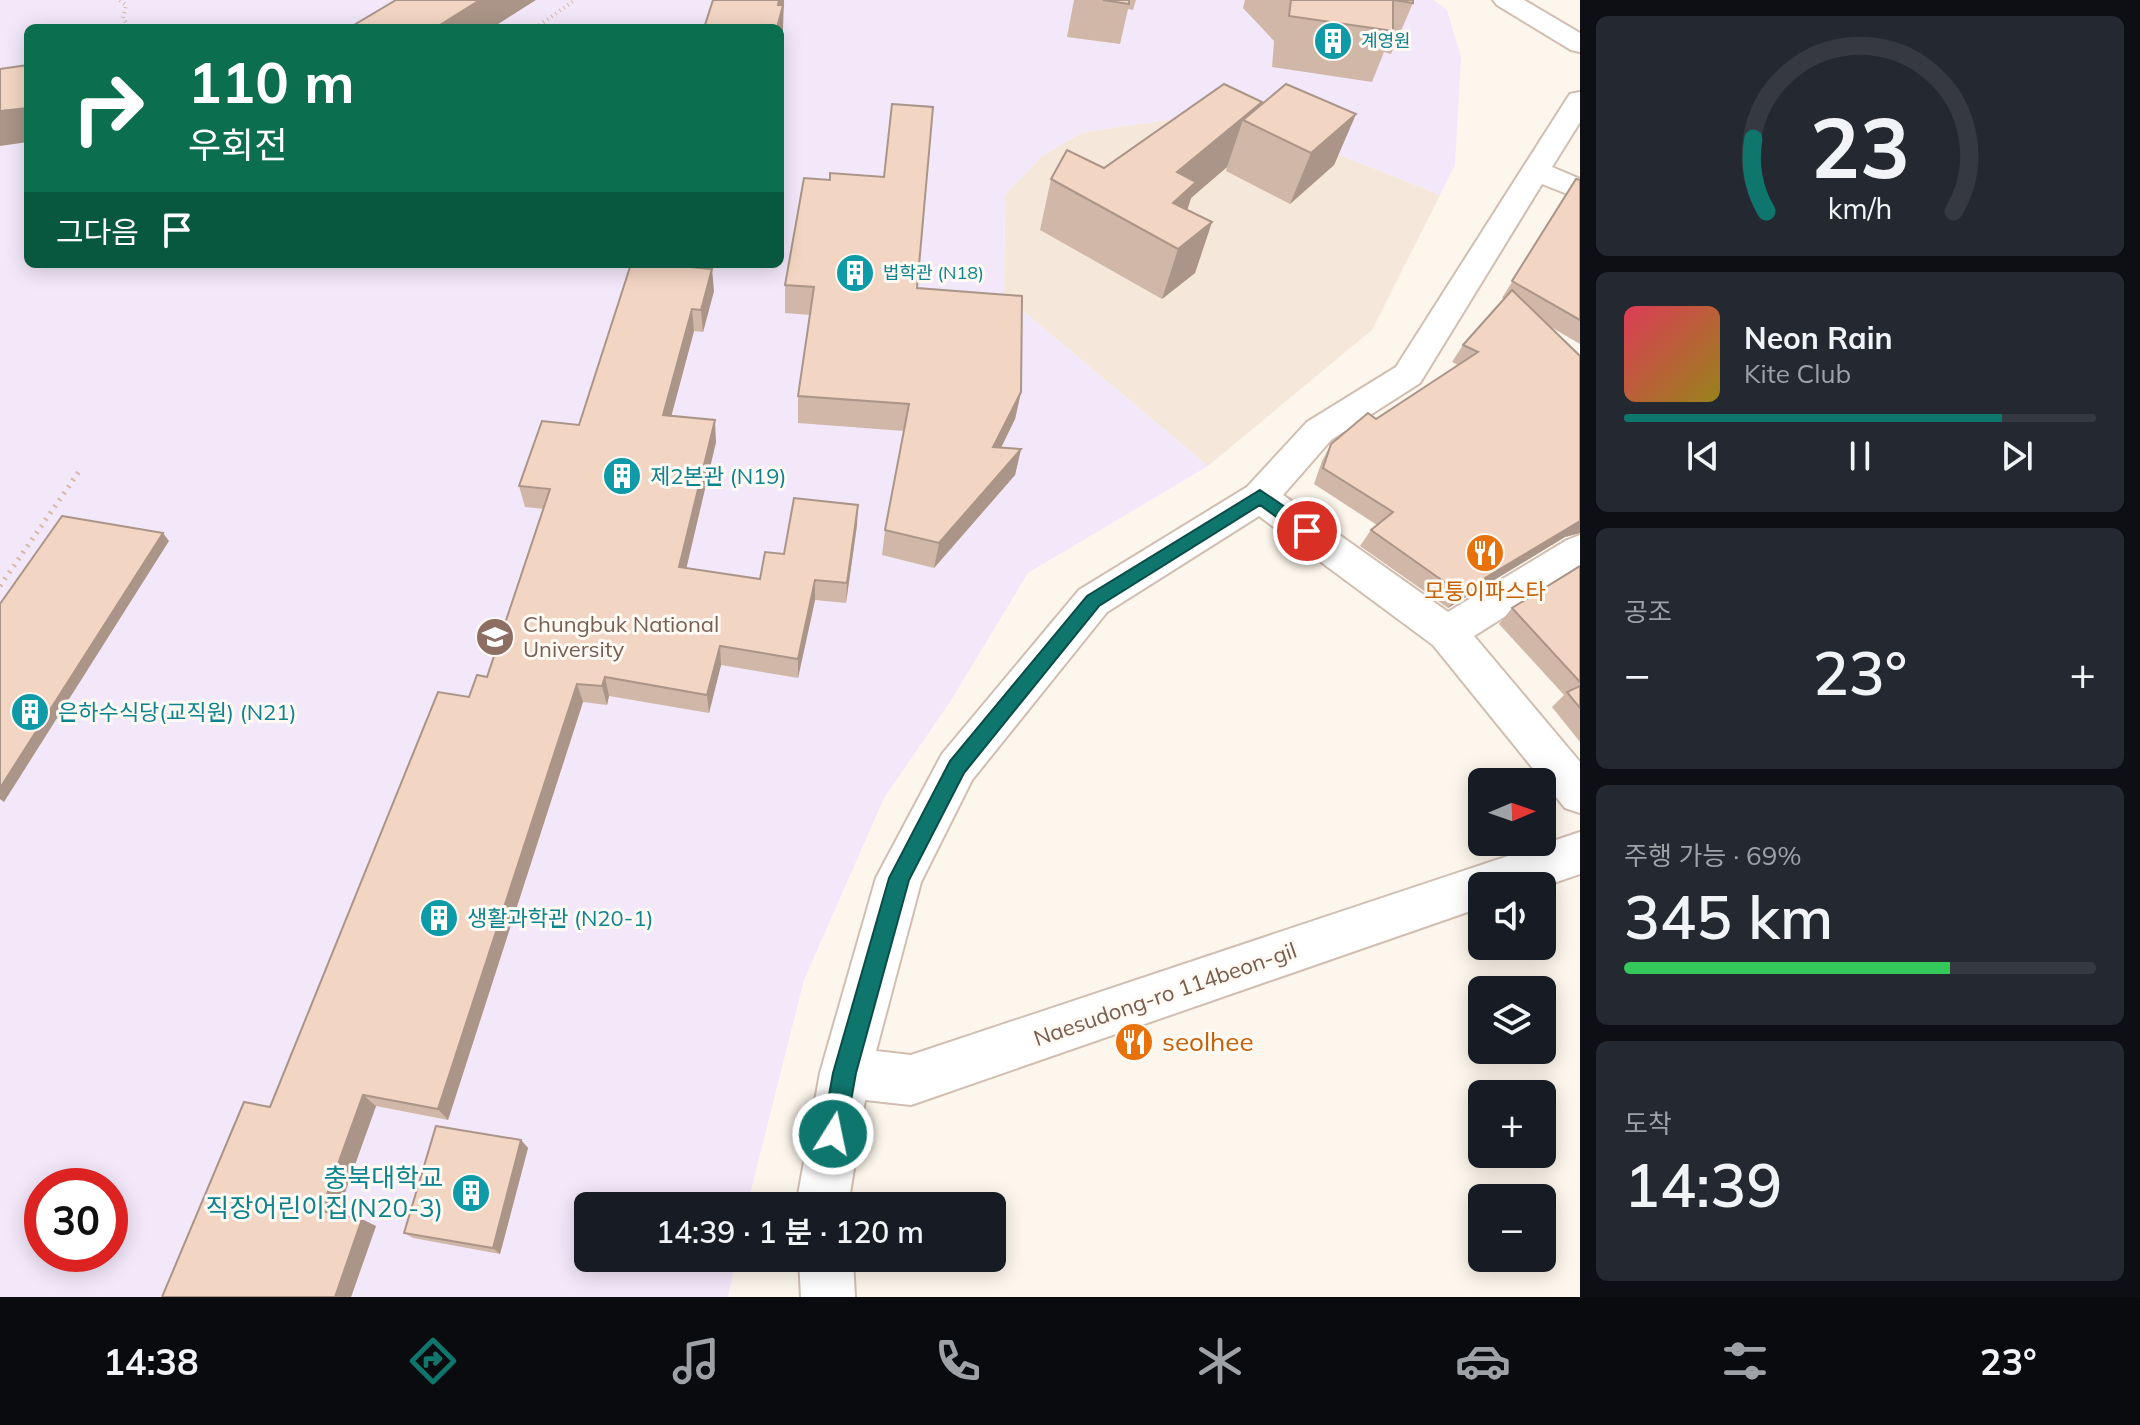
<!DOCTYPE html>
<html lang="ko">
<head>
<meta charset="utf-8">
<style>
	:root { --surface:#171b24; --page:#242831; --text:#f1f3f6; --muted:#9ea1a6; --line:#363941; --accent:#0f766e }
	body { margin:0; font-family:Mulish,"Noto Sans KR",sans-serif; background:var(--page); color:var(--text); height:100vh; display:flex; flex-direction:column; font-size:30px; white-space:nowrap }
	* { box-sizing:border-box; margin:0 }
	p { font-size:26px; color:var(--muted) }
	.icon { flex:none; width:44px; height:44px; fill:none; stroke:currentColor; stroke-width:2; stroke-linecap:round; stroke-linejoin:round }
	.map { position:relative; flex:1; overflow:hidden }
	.sheet { display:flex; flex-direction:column; gap:16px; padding:16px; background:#0d0f14; width:560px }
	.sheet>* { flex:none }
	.top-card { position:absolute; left:24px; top:24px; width:760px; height:244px; border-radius:12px; box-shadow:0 4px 20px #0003; background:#0b6e4f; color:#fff; overflow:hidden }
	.needle { width:52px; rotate:88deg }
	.buttons { position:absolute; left:1468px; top:768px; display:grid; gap:16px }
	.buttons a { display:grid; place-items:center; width:88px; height:88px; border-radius:12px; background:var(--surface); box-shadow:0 4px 20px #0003; font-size:40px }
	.speed { position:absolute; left:24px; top:1168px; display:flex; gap:16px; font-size:40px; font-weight:700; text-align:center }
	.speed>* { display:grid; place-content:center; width:104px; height:104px; border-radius:50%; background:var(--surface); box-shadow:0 4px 20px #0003; line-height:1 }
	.speed .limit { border:12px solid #d22; background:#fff; color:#111 }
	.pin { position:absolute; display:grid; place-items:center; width:68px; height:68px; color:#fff; margin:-34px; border:4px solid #fff; border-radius:50%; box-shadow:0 2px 8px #0007 }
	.me { position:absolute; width:88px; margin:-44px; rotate:10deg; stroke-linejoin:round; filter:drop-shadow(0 0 6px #0008) }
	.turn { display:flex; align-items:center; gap:28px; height:168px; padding:0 32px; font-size:36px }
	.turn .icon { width:104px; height:104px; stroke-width:2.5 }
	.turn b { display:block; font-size:56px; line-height:68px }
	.then { display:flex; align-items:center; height:76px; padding:0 32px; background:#0003; gap:16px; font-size:30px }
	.big { font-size:60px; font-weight:600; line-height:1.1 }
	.sheet .card { flex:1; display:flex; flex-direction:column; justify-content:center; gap:12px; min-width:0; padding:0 28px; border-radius:12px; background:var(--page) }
	.sheet .dial { align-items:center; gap:0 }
	.dial svg { height:208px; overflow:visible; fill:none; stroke:var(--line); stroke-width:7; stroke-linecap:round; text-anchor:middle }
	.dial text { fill:var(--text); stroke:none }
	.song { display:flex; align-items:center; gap:24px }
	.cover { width:96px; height:96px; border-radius:12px; background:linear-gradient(135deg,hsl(350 70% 55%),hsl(50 70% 35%)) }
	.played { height:8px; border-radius:4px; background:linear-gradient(90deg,var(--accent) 80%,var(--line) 80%) }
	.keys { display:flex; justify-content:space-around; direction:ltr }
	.heat { display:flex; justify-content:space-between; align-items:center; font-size:44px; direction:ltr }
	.charge { height:12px; border-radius:6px; background:linear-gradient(90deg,#34c759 69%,var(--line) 0) }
	.trip { position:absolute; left:574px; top:1192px; width:432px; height:80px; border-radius:12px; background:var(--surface); box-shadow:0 4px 20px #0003; font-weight:600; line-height:80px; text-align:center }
	.tabs { display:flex; height:128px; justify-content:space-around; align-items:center; background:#090b0e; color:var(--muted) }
	.tabs .icon { width:56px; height:56px }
	.tabs .selected { color:var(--accent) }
	.tabs b { font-size:36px; color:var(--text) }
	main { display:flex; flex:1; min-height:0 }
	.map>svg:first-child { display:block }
	.residential { fill:#f5e8da }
	.education { fill:#f3e8fa; fill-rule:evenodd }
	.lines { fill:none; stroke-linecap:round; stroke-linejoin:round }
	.minor-casing { stroke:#d1beb0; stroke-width:4 }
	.path-far1 { stroke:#d9b8a5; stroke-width:4; stroke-dasharray:1 4; stroke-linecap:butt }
	.path { stroke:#d9b8a5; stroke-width:5; stroke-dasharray:2 6; stroke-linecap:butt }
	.minor { fill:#fff; fill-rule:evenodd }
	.wall { fill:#d1b7a8 }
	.shaded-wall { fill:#aa9588 }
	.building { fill:#f3d5c3; stroke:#aa9588; stroke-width:2 }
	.route { fill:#0f766e; stroke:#0a4d48; stroke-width:2 }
	.labels { text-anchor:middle; stroke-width:6; stroke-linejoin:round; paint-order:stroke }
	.far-culture-label { font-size:18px; fill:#0d838f; stroke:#fffaf3; text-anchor:start }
	.culture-label { font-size:22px; fill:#0d838f; stroke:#fffaf3; text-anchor:start }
	.food-label { font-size:22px; fill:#c56008; stroke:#fffaf3 }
	.education-label { font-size:22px; fill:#785e54; stroke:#fffaf3; text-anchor:start }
	.street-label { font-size:22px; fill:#7a5c4d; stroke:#fffaf3 }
	.near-food-label { font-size:26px; fill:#c56008; stroke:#fffaf3; text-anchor:start }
	.near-culture-label { font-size:26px; fill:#0d838f; stroke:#fffaf3; text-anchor:end }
</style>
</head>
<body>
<main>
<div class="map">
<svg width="1580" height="1297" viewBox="0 0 1580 1297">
	<rect width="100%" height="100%" fill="#fdf6ec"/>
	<polygon class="residential" points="1217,113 1245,117 1440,195 1372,330 1208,466 1004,295 1005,195 1042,156 1083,132"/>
	<g class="education">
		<polygon points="0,0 456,0 410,28 28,28 28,99 0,103"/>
		<path d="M536,0h898l13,10 14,47 -6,108 -15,30 -195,-78 -28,-4 -134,19 -41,24 -37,39 -1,100 204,171 -180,107 -78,129 -66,96 -80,182 -57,226h-159v52h148l-8,39h-728v-1151l28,-4v122h752v-236h-288zM42,1186h68v68h-68z"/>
	</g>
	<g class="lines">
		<defs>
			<g id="minor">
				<polygon points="1493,0 1524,0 1580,33 1580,52 1571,50 1497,5"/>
				<polygon points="1580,92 1580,122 1552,167 1580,179 1580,199 1542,184 1420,383 1331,440 1283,495 1448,612 1567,540 1580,535 1580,569 1474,636 1580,762 1580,813 1565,808 1433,645 1259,516 1107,612 972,780 921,882 876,1051 911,1055 1580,832 1580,874 1542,887 1482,886 1482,907 911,1105 865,1100 848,1206 796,1206 820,1073 876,878 942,754 1079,590 1247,487 1307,422 1396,367 1566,100 1570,94"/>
				<polygon points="799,1258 853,1258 855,1297 801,1297"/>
			</g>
		</defs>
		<use href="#minor" class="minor-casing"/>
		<g class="path-far1">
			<polyline points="120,0 126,5 123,18 129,27"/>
			<polyline points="535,28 575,0"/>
		</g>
		<polyline class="path" points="0,586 80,470"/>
		<use href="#minor" class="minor"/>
	</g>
	<g class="wall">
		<polygon points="1074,0 1136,0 1133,10 1128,9 1120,44 1067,37"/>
		<polygon points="1245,0 1413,0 1413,3 1391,54 1384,52 1372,82 1272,67 1274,41 1243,8"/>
		<polygon points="1261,105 1356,114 1334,165 1290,204 1226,171 1227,167 1191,198 1187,210 1212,222 1195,273 1162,299 1040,230 1051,179 1104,168"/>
		<polygon points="1576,179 1580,180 1580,344 1549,326 1580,356 1580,533 1565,537 1448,608 1360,546 1371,530 1377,525 1314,484 1322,461 1331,444 1376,419 1458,365 1452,362 1463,345 1504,299 1502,298"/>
		<polygon points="631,264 714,291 703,332 694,331 671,416 716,442 686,568 760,579 784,554 857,525 846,603 815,600 798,678 721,665 709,713 609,696 607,705 583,702 448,1120 376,1106 337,1214 376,1226 351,1297 162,1297 270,1107 469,697 487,677 544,509 525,507 519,486 579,425"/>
		<polygon points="785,285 917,288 1021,392 1015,419 1001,448 1021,449 1015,475 934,568 882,555 885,530 904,431 798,423 798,396 810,315 785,313"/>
		<polygon points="1580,566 1580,742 1552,707 1564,695 1499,624 1512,608"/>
		<polygon points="521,1140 528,1148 500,1254 413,1238 404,1233"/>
	</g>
	<g class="shaded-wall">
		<polygon points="480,0 536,0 492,28 435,28"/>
		<polygon points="779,0 784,0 783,30 780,41 780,28 777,28"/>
		<polygon points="1262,102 1254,125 1243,120 1227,167 1191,198 1180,233 1168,244 1177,172"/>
		<polygon points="28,108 28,142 0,146 0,111"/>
		<polygon points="1356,114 1334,165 1290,204 1311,153"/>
		<polygon points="1212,222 1195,273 1162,299 1178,249"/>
		<polygon points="712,269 714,291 703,332 701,310"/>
		<polygon points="692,309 694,331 666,436 663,415"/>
		<polygon points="1021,392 1015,419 988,474 993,447"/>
		<polygon points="715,420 716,442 682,587 679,567"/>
		<polygon points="1021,449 1015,475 934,568 939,543"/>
		<polygon points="858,505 857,525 846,603 847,583"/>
		<polygon points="1580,521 1580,533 1565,537 1448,608 1460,593"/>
		<polygon points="163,533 169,541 4,802 0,799 0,788"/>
		<polygon points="815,580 815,600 798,678 798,659"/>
		<polygon points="720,646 721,665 709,713 707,695"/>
		<polygon points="605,677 609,696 607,705 602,686"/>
		<polygon points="577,684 583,702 448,1120 438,1109"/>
		<polygon points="363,1095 376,1106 336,1218 321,1211"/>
		<polygon points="521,1140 528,1148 500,1254 493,1248"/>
		<polygon points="362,1219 376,1226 351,1297 335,1297"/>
	</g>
	<g class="building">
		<polygon points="396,0 480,0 435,28 349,28"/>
		<polygon points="713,0 779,0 778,5 783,5 777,28 704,28"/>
		<polygon points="1103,0 1129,0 1129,4"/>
		<polygon points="1291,0 1413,0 1413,3 1393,0 1393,31 1289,16"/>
		<polygon points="28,65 28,108 0,111 0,69"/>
		<polygon points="1224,84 1262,102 1177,172 1196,182 1173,203 1212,222 1178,249 1051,179 1067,150 1104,168"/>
		<polygon points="1286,84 1356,114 1311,153 1243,120"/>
		<polygon points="892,104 933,107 917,288 1022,296 1021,392 993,447 1021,449 939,543 885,530 909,404 798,396 814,287 785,285 804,178 830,180 830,173 884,177"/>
		<polygon points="1576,179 1580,180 1580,320 1512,281"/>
		<polygon points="631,264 655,264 712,269 701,310 692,309 663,415 715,420 679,567 760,579 765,552 784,554 794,498 858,505 847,583 815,580 798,659 720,646 707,695 605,677 602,686 577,684 438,1109 363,1095 321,1211 362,1219 335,1297 162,1297 244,1102 270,1107 438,692 469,697 477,675 487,677 550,489 519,486 542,421 579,425"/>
		<polygon points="1512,290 1580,356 1580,521 1460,593 1371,530 1393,512 1323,468 1331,444 1368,413 1376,419 1478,352 1463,345"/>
		<polygon points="62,516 163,533 0,788 0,604"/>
		<polygon points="1580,566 1580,682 1512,608"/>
		<polygon points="1580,686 1580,708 1567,692"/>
		<polygon points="436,1126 521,1140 493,1248 404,1233"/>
	</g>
	<polygon class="route" points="1260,490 1313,526 1315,531 1313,535 1301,535 1260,505 1099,606 964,773 909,880 856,1073 845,1134 841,1142 833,1146 825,1142 822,1134 833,1073 889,878 950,761 1087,596"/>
	<defs>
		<symbol id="building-disc" viewBox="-11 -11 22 22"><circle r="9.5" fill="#0f9aa8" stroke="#fffaf3"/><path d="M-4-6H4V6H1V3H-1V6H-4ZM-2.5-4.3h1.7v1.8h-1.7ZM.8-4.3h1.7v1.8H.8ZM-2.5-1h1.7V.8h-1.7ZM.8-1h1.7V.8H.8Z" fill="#fff"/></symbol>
		<symbol id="restaurant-disc" viewBox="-11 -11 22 22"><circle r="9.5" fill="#e8710a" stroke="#fffaf3"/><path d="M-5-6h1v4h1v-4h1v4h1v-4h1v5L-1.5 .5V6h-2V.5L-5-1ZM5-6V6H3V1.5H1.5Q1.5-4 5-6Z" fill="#fff"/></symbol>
		<symbol id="university-disc" viewBox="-11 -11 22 22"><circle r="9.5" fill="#8d6e63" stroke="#fffaf3"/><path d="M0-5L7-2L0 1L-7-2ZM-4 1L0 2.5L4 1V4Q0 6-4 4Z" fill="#fff"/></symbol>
	</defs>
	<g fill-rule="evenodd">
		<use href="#building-disc" x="1311" y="19" width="44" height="44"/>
		<use href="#building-disc" x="833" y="251" width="44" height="44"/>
		<use href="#building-disc" x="600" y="454" width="44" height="44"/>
		<use href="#restaurant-disc" x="1463" y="531" width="44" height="44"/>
		<use href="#university-disc" x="473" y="615" width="44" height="44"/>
		<use href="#building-disc" x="8" y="690" width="44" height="44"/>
		<use href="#building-disc" x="417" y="896" width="44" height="44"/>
		<use href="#restaurant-disc" x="1112" y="1020" width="44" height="44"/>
		<use href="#building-disc" x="449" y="1171" width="44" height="44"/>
	</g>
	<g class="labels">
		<g class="far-culture-label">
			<text x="1361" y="47">계영원</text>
			<text x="883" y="279">법학관 (N18)</text>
		</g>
		<g class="culture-label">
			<text x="650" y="484">제2본관 (N19)</text>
			<text x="58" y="720">은하수식당(교직원) (N21)</text>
			<text x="467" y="926">생활과학관 (N20-1)</text>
		</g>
		<g class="food-label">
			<text x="1485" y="599">모퉁이파스타</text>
		</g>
		<g class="education-label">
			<text x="523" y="632">Chungbuk National<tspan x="523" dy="25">University</tspan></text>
		</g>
		<g class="street-label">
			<text transform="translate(1165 994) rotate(-19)" y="8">Naesudong-ro 114beon-gil</text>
		</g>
		<g class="near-food-label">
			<text x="1162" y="1051">seolhee</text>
		</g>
		<g class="near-culture-label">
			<text x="443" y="1187">충북대학교<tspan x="443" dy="30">직장어린이집(N20-3)</tspan></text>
		</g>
	</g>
</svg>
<div class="buttons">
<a><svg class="needle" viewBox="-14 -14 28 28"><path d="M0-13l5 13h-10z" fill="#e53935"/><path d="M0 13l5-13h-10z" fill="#9ea1a6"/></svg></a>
<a><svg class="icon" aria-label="sound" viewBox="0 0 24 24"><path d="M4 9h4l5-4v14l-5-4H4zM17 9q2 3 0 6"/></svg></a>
<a><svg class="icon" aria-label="layers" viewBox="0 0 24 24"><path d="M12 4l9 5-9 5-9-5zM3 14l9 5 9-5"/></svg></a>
<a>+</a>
<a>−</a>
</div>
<div class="speed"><div class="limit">30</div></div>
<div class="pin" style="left:1307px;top:531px;background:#d93025"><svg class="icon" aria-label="arrive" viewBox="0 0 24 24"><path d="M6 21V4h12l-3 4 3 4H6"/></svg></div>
<svg class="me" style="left:833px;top:1134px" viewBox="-20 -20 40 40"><circle r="17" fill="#0f766e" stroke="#fff" stroke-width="3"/><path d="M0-11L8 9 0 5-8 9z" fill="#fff"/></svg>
<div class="trip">14:39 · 1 분 · 120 m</div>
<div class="top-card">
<div class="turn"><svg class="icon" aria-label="right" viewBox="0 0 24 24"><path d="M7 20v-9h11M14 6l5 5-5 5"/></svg><div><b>110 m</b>우회전</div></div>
<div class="then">그다음<svg class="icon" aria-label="arrive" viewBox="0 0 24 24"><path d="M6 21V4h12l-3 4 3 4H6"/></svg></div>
</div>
</div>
<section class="sheet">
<div class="card dial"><svg viewBox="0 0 100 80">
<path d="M14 69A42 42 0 1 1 86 69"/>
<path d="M14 69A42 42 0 0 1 9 41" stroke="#0f766e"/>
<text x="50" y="56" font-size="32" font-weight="700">23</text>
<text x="50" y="72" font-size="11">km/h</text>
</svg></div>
<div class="card">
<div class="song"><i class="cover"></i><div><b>Neon Rain</b><p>Kite Club</p></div></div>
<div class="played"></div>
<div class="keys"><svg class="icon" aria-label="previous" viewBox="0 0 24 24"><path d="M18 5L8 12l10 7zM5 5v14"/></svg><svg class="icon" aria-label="pause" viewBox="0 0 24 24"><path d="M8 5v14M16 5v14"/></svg><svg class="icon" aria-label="next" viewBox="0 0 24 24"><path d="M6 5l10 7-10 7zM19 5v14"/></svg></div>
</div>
<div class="card"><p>공조</p>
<div class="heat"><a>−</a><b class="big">23°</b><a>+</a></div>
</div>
<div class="card"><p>주행 가능 · 69%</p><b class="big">345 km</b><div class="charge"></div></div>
<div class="card"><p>도착</p><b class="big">14:39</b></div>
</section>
</main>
<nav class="tabs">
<b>14:38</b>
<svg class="icon selected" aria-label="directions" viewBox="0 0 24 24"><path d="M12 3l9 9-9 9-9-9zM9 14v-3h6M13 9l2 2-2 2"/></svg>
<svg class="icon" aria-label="music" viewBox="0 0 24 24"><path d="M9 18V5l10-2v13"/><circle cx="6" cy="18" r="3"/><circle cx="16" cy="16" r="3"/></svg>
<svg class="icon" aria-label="phone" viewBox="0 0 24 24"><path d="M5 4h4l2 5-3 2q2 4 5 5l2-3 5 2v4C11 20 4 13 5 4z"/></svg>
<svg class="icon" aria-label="climate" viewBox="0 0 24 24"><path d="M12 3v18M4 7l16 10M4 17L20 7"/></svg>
<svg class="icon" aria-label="car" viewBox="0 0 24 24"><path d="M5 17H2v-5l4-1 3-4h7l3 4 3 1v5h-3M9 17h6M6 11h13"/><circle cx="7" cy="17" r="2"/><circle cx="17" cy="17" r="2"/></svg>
<svg class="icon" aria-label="filters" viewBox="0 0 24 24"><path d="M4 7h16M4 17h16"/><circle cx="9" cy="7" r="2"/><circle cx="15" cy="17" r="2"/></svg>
<b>23°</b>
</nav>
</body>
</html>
